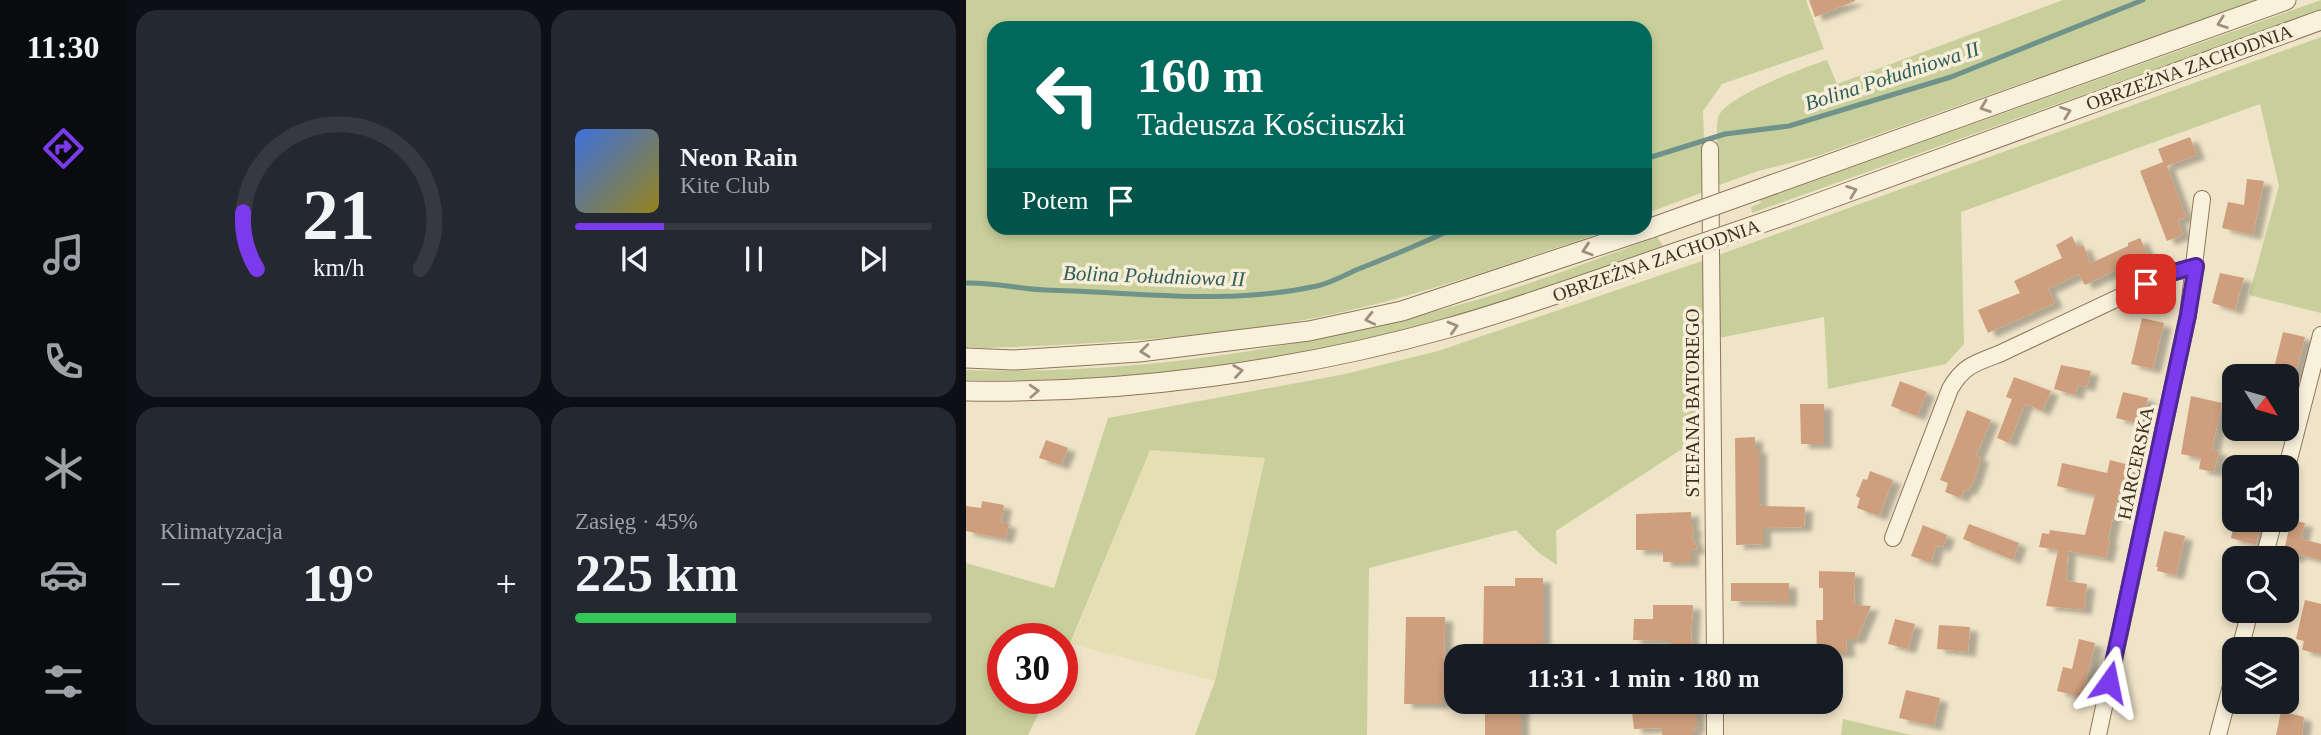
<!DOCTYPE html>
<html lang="pl">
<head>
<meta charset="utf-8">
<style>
	:root { --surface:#171b24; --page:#242831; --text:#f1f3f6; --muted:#9ea1a6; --line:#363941; --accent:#7c3aed }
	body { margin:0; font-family:Georgia,serif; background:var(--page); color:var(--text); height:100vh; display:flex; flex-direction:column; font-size:26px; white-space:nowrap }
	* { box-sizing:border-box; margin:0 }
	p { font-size:23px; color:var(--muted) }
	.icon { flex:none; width:38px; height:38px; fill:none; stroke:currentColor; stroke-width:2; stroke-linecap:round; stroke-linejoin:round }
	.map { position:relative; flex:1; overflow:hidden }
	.sheet { display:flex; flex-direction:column; gap:10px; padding:10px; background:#0d0f14; width:840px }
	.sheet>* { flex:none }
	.top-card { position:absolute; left:21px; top:21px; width:665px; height:214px; border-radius:21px; box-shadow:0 4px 10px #0003; background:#00695c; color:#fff; overflow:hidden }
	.needle { width:46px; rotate:127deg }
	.controls { position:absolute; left:1256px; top:364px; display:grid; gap:14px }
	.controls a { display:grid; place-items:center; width:77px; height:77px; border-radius:14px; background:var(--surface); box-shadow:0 4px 10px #0003; font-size:35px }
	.speed { position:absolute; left:21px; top:623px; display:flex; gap:14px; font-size:35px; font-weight:700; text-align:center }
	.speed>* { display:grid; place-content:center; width:91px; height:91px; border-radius:50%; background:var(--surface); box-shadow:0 4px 10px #0003; line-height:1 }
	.speed .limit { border:10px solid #d22; background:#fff; color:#111 }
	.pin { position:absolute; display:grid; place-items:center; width:60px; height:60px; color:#fff; margin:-30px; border-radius:14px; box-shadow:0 4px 10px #0006 }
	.me { position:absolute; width:77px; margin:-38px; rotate:12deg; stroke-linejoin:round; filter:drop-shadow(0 0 5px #0008) }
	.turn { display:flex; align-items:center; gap:24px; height:147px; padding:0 35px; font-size:32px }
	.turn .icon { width:91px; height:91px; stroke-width:2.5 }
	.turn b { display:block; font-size:49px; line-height:60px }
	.then { display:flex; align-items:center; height:66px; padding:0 35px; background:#0003; gap:14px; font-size:26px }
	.big { font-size:52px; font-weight:600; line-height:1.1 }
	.sheet .widget { flex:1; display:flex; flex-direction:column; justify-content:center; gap:10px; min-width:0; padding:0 24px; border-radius:21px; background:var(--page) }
	.sheet .dial { align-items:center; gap:0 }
	.dial svg { height:182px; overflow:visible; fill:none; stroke:var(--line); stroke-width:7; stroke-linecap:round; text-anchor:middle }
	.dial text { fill:var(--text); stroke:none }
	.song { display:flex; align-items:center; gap:21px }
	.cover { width:84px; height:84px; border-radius:10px; background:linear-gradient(135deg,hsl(220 70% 55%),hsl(50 70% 35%)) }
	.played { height:7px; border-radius:4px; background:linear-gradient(90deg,var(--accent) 25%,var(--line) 25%) }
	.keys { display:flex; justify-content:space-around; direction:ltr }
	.heat { display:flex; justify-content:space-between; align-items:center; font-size:38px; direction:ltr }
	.charge { height:10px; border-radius:5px; background:linear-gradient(90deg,#34c759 45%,var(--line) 0) }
	.sheet .tiles { flex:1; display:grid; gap:10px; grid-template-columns:repeat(2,1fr) }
	.trip { position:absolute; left:478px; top:644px; width:399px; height:70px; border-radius:21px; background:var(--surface); box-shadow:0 4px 10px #0003; font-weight:600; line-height:70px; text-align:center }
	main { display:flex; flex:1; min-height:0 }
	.dock { display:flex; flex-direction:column; width:126px; justify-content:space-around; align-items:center; background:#090b0e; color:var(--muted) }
	.dock .icon { width:49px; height:49px }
	.dock .on { color:var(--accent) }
	.dock b { font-size:32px; color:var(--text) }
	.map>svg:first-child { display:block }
	.farmland { fill:#e6deb5 }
	.green { fill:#c9cf9b }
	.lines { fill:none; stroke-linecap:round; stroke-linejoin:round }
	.stream { stroke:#6f938a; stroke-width:5 }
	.building { fill:#cf9f7d; filter:url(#shadow) }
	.minor-casing { stroke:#8d765c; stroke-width:18 }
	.tertiary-casing { stroke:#8d765c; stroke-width:21 }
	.minor { stroke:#faf1dc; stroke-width:16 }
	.tertiary { stroke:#faf1dc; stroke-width:19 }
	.tertiary-bridge-casing { stroke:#8d765c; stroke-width:21; stroke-linecap:butt }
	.tertiary-bridge { stroke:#faf1dc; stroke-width:19 }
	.oneway { stroke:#9c907e }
	.route-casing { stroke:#51269a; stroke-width:18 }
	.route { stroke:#7c3aed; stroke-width:12 }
	.labels { text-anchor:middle; stroke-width:7; stroke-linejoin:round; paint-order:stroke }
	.street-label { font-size:19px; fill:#3d2e20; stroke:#f7eed8 }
	.water-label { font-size:21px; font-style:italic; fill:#2f5d5a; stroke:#f7eed8 }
</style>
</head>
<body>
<main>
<nav class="dock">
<b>11:30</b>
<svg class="icon on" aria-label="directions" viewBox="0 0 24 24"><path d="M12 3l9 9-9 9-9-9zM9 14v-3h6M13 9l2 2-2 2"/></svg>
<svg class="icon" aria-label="music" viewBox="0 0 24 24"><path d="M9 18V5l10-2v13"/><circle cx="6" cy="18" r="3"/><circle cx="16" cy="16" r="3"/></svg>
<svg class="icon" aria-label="phone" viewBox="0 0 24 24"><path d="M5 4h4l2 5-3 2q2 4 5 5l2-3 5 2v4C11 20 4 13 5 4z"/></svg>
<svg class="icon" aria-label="climate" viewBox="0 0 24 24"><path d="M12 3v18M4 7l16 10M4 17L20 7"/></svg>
<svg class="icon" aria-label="car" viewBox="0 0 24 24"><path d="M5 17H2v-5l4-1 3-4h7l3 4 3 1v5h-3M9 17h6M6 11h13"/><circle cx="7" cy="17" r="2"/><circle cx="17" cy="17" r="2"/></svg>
<svg class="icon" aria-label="filters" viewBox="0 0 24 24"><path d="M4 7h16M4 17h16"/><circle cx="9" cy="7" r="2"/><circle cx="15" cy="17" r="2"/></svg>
</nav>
<section class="sheet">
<div class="tiles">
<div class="widget dial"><svg viewBox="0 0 100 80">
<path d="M14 69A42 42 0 1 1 86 69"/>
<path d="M14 69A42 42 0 0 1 8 44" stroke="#7c3aed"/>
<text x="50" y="56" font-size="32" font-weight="700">21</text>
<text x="50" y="72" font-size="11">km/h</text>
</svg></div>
<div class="widget">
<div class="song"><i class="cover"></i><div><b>Neon Rain</b><p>Kite Club</p></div></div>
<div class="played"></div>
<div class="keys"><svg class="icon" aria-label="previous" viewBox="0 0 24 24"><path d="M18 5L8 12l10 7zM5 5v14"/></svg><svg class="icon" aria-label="pause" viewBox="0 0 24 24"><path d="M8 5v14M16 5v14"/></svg><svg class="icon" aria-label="next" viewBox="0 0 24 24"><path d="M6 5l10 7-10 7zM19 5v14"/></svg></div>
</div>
<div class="widget"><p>Klimatyzacja</p>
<div class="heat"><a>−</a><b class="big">19°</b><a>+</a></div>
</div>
<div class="widget"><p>Zasięg · 45%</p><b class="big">225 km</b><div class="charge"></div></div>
</div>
</section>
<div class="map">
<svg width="1355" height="735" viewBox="0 0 1355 735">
	<defs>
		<filter id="shadow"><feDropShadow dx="8" dy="4.5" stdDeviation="2" flood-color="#0004"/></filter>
	</defs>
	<rect width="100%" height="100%" fill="#f0e4c8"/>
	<polygon class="farmland" points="184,450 299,458 249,681 105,644"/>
	<g class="green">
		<path d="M0,0h840l18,49 -102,35 -19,27 3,80 -61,23v-186h-651v200h621c-97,32 -194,69 -295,89 -111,21 -225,27 -338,31l-16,-1z"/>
		<path d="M1097,0h193l-439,156 -59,15 -39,14c0,-18 -4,-50 -1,-67 4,-21 88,-51 109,-58l10,24z"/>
		<polygon points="1355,0 1355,10 786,213 785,207 795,203 794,200"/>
		<polygon points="1355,37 1355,313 1283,295 1313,186 1294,104 995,212 998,344 980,364 862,389 858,317 738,341 733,438 590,531 591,565 573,553 550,530 403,568 401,735 229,735 249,681 299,458 184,450 96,663 96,639 37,639 37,698 80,698 62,735 0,735 0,563 88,588 142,418 379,374 472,351 736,261"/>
		<path d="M691,237l6,9c-106,38 -213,77 -323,100 -122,25 -249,37 -374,34v-10c168,5 335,-21 496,-66 66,-18 131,-44 195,-67z"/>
		<polygon points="877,719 945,735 875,735"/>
	</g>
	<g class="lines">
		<g class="stream">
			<polyline points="679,159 759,134 823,126 985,77 1177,0"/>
			<path d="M0,283c27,-1 53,6 79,7 92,2 181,16 272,-4 13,-3 26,-10 39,-16 33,-13 66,-26 98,-42"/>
		</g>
	</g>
	<g class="building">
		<polygon points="843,0 889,0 889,1 849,17"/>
		<polygon points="1224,137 1231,155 1201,166 1220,217 1212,220 1217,235 1201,241 1174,171 1197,162 1192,149"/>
		<polygon points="1281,179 1298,181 1287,235 1256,228 1262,202 1278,205"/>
		<polygon points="1106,236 1111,247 1117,245 1125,263 1162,246 1162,243 1174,238 1185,261 1156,275 1152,269 1119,285 1113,274 1082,289 1089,303 1022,333 1012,310 1054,293 1048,281 1096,258 1090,245"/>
		<polygon points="1254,273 1278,278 1269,310 1246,303"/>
		<polygon points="1176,318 1198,323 1187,369 1165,364"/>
		<polygon points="1317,332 1339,337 1329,376 1306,376"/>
		<polygon points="1095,365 1125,371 1121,387 1112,385 1109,395 1088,389"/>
		<polygon points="1048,377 1085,391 1076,411 1059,404 1043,443 1031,438 1046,399 1040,397"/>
		<polygon points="934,381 961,392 951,416 925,406"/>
		<polygon points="1157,392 1182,398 1175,424 1150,418"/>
		<polygon points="1225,396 1256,403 1246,450 1253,451 1248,472 1233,469 1235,458 1215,454"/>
		<polygon points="834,404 858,404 858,444 835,444"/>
		<polygon points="1001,410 1025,420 1010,456 1015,458 1008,480 1002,491 998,490 995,498 979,492 982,483 974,480"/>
		<polygon points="789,437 789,449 793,449 793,503 795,506 839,507 838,527 797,528 797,544 770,545 769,438"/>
		<polygon points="80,440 102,448 95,465 73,458"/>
		<polygon points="1144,460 1167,466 1162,488 1154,486 1142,540 1144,540 1140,558 1102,551 1100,581 1121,584 1118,610 1080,606 1092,550 1073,547 1076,533 1083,534 1084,530 1119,535 1129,495 1091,486 1096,463 1141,473"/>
		<polygon points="904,471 927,480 913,516 891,508 894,498 890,496 897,479 901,480"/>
		<polygon points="16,501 38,505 35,522 43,524 39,539 0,531 0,506 15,508"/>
		<polygon points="725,512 725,524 728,530 726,537 732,549 725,550 725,562 697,562 697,550 670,550 670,514"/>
		<polygon points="1269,520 1296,520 1290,545 1265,538"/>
		<polygon points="1325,520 1339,523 1335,539 1355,544 1355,560 1331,554 1330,558 1317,555"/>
		<polygon points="1003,524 1053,543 1047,560 997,539"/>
		<polygon points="957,525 981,535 977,547 970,546 965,563 945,556"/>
		<polygon points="1198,531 1219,536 1210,575 1191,571 1192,567 1190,567"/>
		<polygon points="853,571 889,572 888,605 905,606 891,639 880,639 881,653 851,653 850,620 857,620 857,588 853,588"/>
		<polygon points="549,578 577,578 577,656 517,656 518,586 549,586"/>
		<polygon points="765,583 823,583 823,602 765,601"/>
		<polygon points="1339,600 1355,604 1355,654 1336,650 1338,641 1330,639"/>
		<polygon points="687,605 727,605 725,639 730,647 724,653 704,653 704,641 667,640 668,619 687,619"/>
		<polygon points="440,617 479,617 478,670 490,670 490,694 476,694 476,704 438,704"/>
		<polygon points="929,619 949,624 942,649 922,644"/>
		<polygon points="973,625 1004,627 1002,652 971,649"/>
		<polygon points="1113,639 1129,643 1116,697 1091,691 1097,667 1106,669"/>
		<polygon points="940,690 974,698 968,726 933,718"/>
		<rect x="519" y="702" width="36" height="33"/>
		<polygon points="665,702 728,702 728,708 731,708 731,727 727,731 727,735 696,735 696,728 668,729"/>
		<polygon points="1315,711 1338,717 1336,735 1310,735"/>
	</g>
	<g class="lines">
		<defs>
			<g id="minor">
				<polyline points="744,149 749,656"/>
				<polyline points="1321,467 1355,335"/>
				<path d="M927,538l57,-149c13,-23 25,-26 49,-35l172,-81 25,-7"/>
				<polyline points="1298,558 1308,520"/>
				<polyline points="1274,649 1284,611"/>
				<polyline points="749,702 749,735"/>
				<polyline points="1132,735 1222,315 1236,199"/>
				<polyline points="1252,735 1269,671"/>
			</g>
			<g id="tertiary">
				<polyline points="808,184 1320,0"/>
				<polyline points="822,214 1355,20"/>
				<polyline points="0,358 48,360 173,352 343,331 436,311 685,228"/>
				<path d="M0,391c158,3 330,-20 482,-63 75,-21 148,-48 221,-73"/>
			</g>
		</defs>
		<use href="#minor" class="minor-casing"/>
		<use href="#tertiary" class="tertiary-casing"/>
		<use href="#minor" class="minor"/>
		<use href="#tertiary" class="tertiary"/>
		<defs>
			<g id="tertiary-bridge">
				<polyline points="685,228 808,184"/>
				<polyline points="703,255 822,214"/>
			</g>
		</defs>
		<use href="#tertiary-bridge" class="tertiary-bridge-casing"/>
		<use href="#tertiary-bridge" class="tertiary-bridge"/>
	</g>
	<defs><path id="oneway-chevron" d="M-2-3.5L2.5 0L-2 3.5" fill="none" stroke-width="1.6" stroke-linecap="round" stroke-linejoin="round" transform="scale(1.75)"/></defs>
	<g class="oneway">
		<use href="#oneway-chevron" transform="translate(1256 23) rotate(160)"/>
		<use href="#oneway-chevron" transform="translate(1019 107) rotate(160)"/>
		<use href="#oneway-chevron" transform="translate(1100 112) rotate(-20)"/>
		<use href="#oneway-chevron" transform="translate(886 191) rotate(-20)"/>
		<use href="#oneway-chevron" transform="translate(621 250) rotate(162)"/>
		<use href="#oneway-chevron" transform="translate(404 319) rotate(167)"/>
		<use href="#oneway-chevron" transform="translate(487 327) rotate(-16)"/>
		<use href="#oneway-chevron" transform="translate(179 351) rotate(174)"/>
		<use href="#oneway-chevron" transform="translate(272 371) rotate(-8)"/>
		<use href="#oneway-chevron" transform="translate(68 391) rotate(-3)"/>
	</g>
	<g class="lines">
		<defs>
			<polyline id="route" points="1143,682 1222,315 1230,266 1205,273 1180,284"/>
		</defs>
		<use href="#route" class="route-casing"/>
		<use href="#route" class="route"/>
	</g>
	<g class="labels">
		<g class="street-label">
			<text transform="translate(1223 67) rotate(-20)" y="7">OBRZEŻNA ZACHODNIA</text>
			<text transform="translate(690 260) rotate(-19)" y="7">OBRZEŻNA ZACHODNIA</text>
			<text transform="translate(726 403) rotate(-90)" y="7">STEFANA BATOREGO</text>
			<text transform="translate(1169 463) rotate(-78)" y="7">HARCERSKA</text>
		</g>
		<g class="water-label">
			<text transform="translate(926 76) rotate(-18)" y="7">Bolina Południowa II</text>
			<text transform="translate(188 276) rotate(2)" y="7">Bolina Południowa II</text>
		</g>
	</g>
</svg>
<div class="controls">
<a><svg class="needle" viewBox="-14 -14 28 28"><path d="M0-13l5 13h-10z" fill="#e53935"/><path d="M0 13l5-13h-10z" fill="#9ea1a6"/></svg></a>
<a><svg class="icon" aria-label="sound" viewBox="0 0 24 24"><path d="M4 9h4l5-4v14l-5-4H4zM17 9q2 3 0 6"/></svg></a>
<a><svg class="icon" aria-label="search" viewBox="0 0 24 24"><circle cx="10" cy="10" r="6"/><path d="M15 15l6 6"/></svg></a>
<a><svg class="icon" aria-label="layers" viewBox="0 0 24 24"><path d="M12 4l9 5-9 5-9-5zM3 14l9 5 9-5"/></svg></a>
</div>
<div class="speed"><div class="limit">30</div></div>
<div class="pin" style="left:1180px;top:284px;background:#d93025"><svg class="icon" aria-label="arrive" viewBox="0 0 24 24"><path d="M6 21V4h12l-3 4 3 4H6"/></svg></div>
<svg class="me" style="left:1143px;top:682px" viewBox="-20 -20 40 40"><path d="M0-17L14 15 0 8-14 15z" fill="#7c3aed" stroke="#fff" stroke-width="4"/></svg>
<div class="trip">11:31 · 1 min · 180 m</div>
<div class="top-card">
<div class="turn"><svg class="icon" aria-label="left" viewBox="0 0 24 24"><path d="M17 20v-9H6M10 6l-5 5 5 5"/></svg><div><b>160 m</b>Tadeusza Kościuszki</div></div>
<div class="then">Potem<svg class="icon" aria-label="arrive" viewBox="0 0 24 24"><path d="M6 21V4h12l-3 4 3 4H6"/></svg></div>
</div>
</div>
</main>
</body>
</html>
